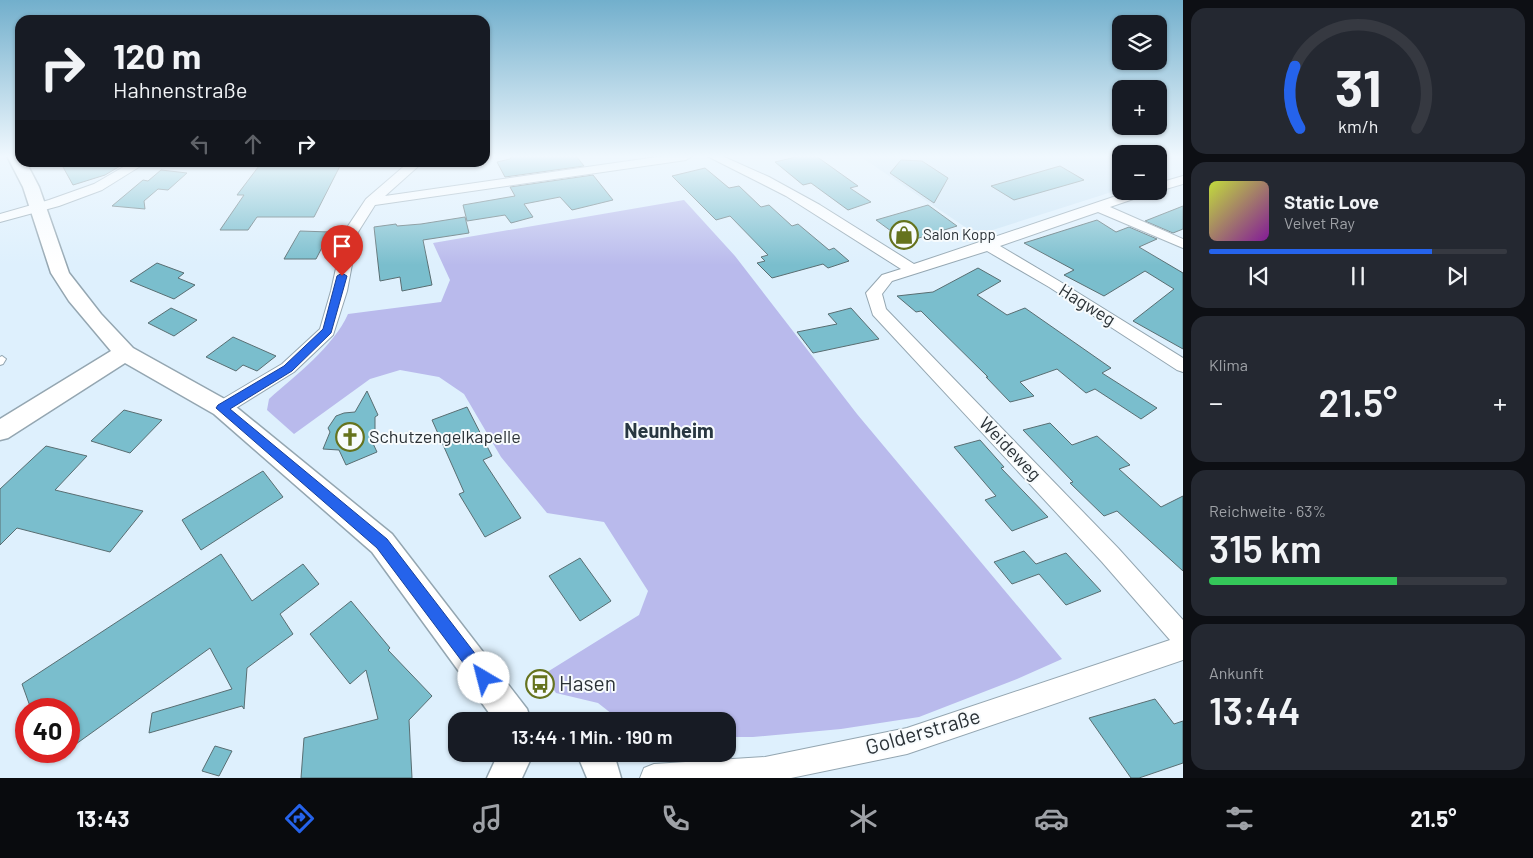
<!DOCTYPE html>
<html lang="de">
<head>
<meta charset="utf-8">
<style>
	:root { --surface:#171b24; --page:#242831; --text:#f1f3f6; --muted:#9ea1a6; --line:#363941; --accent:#2563eb }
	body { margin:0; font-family:Barlow,sans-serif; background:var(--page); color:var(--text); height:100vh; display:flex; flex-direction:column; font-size:19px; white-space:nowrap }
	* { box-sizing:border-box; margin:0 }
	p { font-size:16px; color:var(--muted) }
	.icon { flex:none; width:28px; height:28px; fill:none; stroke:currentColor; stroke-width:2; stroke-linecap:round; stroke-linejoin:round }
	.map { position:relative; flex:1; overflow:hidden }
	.side { display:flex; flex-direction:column; gap:8px; padding:8px; background:#0d0f14; width:350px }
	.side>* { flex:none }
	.hud { position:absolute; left:15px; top:15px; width:475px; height:152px; border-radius:15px; box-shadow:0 1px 4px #0004; background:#171b24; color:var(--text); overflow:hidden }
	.controls { position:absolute; left:1112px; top:15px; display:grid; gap:10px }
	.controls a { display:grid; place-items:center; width:55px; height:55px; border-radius:10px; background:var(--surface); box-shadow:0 1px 4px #0004; font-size:25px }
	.speed { position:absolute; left:15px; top:698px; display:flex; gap:10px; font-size:25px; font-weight:700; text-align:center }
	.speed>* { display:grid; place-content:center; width:65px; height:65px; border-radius:50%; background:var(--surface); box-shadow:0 1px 4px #0004; line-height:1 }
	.speed .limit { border:8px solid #d22; background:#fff; color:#111 }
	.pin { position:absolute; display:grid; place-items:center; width:42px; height:42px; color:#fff; margin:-51px -21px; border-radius:50% 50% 50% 0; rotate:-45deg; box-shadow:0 0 5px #0007 }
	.pin .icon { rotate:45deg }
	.me { position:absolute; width:55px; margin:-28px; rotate:323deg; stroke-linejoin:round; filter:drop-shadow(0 0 4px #0008) }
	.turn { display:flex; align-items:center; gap:18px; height:105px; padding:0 15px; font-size:22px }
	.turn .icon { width:65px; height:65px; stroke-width:2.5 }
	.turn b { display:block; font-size:35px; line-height:42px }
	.lanes { display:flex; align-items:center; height:48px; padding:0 15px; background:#0003; justify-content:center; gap:25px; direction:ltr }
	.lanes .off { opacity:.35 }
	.big { font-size:38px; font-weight:600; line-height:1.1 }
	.side .tile { flex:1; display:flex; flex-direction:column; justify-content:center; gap:8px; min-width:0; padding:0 18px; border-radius:15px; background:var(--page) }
	.side .dial { align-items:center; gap:0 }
	.dial svg { height:130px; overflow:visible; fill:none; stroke:var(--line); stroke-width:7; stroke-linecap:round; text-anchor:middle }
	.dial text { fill:var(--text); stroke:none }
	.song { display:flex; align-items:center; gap:15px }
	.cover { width:60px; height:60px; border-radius:8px; background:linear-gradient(135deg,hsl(70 70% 55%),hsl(290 70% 35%)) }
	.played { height:5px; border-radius:2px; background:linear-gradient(90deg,var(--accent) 75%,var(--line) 75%) }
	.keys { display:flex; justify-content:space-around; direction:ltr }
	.heat { display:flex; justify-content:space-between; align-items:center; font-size:28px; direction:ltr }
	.charge { height:8px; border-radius:4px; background:linear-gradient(90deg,#34c759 63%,var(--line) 0) }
	.trip { position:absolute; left:448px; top:712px; width:288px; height:50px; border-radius:15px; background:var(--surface); box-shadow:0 1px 4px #0004; font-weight:600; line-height:50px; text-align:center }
	.tab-bar { display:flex; height:80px; justify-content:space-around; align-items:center; background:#090b0e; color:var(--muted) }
	.tab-bar .icon { width:35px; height:35px }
	.tab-bar .selected { color:var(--accent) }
	.tab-bar b { font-size:22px; color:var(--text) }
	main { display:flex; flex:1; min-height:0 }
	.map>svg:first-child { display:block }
	.built { fill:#cce5f6 }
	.green { fill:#b9baec }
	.building { fill:#7abecd; stroke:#596e72 }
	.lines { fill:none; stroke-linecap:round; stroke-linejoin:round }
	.service-casing { stroke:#94a6b1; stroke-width:2 }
	.minor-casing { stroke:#94a6b1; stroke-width:2 }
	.tertiary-casing { stroke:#94a6b1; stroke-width:3 }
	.service { fill:#fff; fill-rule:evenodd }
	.minor { fill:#fff; fill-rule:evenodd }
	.tertiary { fill:#fff; fill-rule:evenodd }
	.route { fill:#2563eb; stroke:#184099 }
	.labels { text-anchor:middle; stroke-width:4; stroke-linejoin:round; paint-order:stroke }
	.far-poi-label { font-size:15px; fill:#2b3237; stroke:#f7fbfd; text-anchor:start }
	.street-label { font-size:18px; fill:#2b3237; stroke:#f7fbfd }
	.poi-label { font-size:18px; fill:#2b3237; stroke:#f7fbfd; text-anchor:start }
	.quarter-label { font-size:20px; font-weight:bold; fill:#283741; stroke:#f7fbfd }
	.near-poi-label { font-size:21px; fill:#2b3237; stroke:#f7fbfd; text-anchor:start }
	.near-street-label { font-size:21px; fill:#2b3237; stroke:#f7fbfd }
</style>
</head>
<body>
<main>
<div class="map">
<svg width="1183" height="778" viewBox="0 0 1183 778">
	<rect width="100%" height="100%" fill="#def0fd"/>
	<polygon class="built" points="868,156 1109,156 1121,162 1121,189 977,235 861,157"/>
	<path class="green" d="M684,200l51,56 122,158 205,245 -45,20 -98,38 -78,12 -88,8h-27v-16h-105l-23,-18 -42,-10 -12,-19 95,-59 9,-24 -44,-69 -57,-9 -46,-56 -37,-63 -25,-17 -39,-7 -30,9 -76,55 -27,-24 2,-11c26,-23 65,-53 79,-85l93,-12 9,-22 -17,-37z"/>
	<g class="building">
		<polygon points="512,156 576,156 584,166 505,177 497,162 510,159"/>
		<polygon points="800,156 816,156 858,186 850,188 871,202 848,210 811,183 803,185 775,162"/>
		<polygon points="901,160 922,161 948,178 934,203 890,173"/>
		<polygon points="80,162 127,162 105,175 73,185 63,167"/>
		<polygon points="262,162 340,166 314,217 257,217 248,230 220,230 244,195 237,195"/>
		<polygon points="1060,166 1084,180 1014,200 991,186"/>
		<polygon points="705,168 729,188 739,186 761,207 769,205 792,226 798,224 829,250 834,248 849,261 828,268 823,264 772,278 757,263 765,261 761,257 768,255 730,216 716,220 672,176"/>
		<polygon points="161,170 187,173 168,190 158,189 144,201 145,209 112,206 143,180 148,181"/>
		<polygon points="593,175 613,200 572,210 560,197 524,204 533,217 511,223 505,215 467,221 463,205 515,196 510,187"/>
		<polygon points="928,205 957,226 906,242 876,220"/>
		<polygon points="1183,206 1183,229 1173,233 1145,221"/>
		<polygon points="465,217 469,233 423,240 432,285 402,291 400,277 380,281 374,227 396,224 397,226 421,224"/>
		<polygon points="1097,220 1116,232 1129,227 1157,239 1139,247 1183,273 1183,349 1133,321 1174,289 1145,271 1104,296 1064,275 1074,270 1024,243"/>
		<polygon points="300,231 330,232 316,259 284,259"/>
		<polygon points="157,263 184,273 178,278 195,285 174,299 130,281"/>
		<polygon points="978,268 1001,281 977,295 1007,315 1025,308 1111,368 1102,373 1157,408 1141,419 1095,389 1086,393 1057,369 1020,382 1034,396 1010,402 986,377 988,377 921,311 916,312 897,296 933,292"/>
		<polygon points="171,308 197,320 174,336 148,323"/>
		<polygon points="851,308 879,339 813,353 797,332 837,324 828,314"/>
		<polygon points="233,337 276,356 257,371 243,365 236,371 206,357"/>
		<polygon points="367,391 378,415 375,417 375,430 370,437 377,452 346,465 339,450 323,449 330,432 328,428 336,416 344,413 355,412"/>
		<polygon points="467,407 492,456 483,460 521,518 485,537 459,494 464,492 432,420"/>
		<polygon points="124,410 162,420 130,453 91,441"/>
		<polygon points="1050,423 1072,445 1097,436 1130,465 1119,469 1161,507 1183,496 1183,571 1117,511 1104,516 1070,483 1073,482 1023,430"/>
		<polygon points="980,440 1004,467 1001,468 1048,517 1012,531 985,500 996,496 954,447"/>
		<polygon points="46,446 87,456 55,490 143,511 110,552 17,528 0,545 0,489"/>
		<polygon points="263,471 283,497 201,550 182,520"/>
		<polygon points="1024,551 1036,564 1066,553 1101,591 1066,605 1039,574 1012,584 994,562"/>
		<polygon points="221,554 252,601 303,564 319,584 280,614 293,634 247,668 244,709 242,706 149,733 152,713 232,689 210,648 69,749 69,709 31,709 22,684"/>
		<polygon points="580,558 611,601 580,621 549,576"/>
		<polygon points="351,601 390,648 388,650 432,696 409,720 412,778 301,778 304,738 378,719 366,670 350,684 310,634"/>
		<polygon points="1155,699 1174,724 1183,721 1183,763 1139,778 1131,778 1089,718"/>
		<polygon points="215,746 232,751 219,776 202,771"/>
	</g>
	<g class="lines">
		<defs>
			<polygon id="service" points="2,356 6,359 3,364 0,365 0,357"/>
			<g id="minor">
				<polygon points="664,156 692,156 686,160 375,205 358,232 347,291 333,335 294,372 228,413 222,415 216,413 213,408 216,403 282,364 320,329 331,291 344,232 366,199 409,162 423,162 385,196"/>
				<polygon points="707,156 722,156 769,177 820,205 914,264 1131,191 1150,191 1148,194 1110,207 1183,239 1183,248 1098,212 1000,246 1059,281 1183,358 1183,372 1177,370 1049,287 987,251 892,281 882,294 886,309 1118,548 1183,620 1183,660 907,754 791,778 640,778 644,768 654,764 765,757 907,728 1170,640 1102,562 873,315 866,293 882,275 901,269 786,196"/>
				<polygon points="132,162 147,162 102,190 59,206 0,222 0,214 49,200 94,184"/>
				<polygon points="1183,176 1183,184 1159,191 1159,183"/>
			</g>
			<g id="tertiary">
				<polygon points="7,156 20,156 20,162 26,162 39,187 69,273 101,314 133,348 230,402 392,534 527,709 531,721 495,721 372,552 214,414 125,363 8,438 0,440 0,419 111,351 69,301 51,273 23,187"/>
				<polygon points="498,754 533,754 522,778 487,778"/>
				<polygon points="577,754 614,754 621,778 587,778"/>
			</g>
		</defs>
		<use href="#service" class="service-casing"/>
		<use href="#minor" class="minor-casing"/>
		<use href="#tertiary" class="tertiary-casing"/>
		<use href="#service" class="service"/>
		<use href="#minor" class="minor"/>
		<use href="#tertiary" class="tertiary"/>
	</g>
	<linearGradient id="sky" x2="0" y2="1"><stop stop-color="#72afcc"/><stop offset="0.59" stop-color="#f0f8fe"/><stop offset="1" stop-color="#f0f8fe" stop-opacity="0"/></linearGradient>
	<rect width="1183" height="265" fill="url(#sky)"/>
	<polygon class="route" points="342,273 347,276 331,333 292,371 230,409 387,539 490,673 492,678 490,684 484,686 479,684 377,548 216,408 218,405 284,366 323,329 337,276"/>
	<defs>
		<symbol id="shop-ring" viewBox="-11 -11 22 22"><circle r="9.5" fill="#f7fbfd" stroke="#65731e" stroke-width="1.5"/><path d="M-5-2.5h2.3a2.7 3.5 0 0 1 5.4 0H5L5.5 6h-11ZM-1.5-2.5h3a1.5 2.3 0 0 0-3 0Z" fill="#65731e"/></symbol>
		<symbol id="church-ring" viewBox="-11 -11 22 22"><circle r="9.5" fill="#f7fbfd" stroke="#65731e" stroke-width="1.5"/><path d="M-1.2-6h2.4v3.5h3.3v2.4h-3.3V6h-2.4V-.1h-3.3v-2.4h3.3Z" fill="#65731e"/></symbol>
		<symbol id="bus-ring" viewBox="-11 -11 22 22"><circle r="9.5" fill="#f7fbfd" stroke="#65731e" stroke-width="1.5"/><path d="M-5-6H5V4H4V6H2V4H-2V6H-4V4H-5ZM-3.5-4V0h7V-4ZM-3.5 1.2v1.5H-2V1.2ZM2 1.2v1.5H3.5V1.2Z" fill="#65731e"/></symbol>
	</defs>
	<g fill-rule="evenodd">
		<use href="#shop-ring" x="888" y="219" width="32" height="32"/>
		<use href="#church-ring" x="334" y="421" width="32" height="32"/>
		<use href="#bus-ring" x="524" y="668" width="32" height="32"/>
	</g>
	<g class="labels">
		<g class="far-poi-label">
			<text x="923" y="240">Salon Kopp</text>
		</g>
		<g class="street-label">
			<text transform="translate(1087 305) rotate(32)" y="6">Hagweg</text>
			<text transform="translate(1010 449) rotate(46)" y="6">Weideweg</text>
		</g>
		<g class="poi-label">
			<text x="369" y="443">Schutzengelkapelle</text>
		</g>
		<g class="quarter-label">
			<text x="669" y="438">Neunheim</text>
		</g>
		<g class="near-poi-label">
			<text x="559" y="691">Hasen</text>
		</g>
		<g class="near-street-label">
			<text transform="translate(923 732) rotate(-16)" y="7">Golderstraße</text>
		</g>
	</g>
</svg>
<div class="controls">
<a><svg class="icon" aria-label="layers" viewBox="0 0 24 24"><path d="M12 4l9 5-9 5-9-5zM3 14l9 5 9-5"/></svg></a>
<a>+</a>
<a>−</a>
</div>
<div class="speed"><div class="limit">40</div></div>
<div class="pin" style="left:342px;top:276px;background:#d93025"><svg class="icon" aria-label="arrive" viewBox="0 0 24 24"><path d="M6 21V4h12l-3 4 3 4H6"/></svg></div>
<svg class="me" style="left:484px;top:678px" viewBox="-20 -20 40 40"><circle r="19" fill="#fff"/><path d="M0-13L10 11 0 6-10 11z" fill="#2563eb"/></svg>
<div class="trip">13:44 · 1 Min. · 190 m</div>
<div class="hud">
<div class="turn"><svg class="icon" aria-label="right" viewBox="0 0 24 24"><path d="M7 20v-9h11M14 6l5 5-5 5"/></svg><div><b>120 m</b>Hahnenstraße</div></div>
<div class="lanes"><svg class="icon off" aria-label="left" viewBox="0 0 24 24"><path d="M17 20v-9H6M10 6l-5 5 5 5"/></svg><svg class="icon off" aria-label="ahead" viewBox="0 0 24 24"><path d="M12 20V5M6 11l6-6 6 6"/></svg><svg class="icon" aria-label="right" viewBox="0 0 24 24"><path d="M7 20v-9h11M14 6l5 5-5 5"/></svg></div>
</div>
</div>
<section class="side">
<div class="tile dial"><svg viewBox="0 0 100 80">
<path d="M14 69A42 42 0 1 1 86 69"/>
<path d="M14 69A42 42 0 0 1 11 31" stroke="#2563eb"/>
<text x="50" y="56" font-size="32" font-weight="700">31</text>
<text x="50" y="72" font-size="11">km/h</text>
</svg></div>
<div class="tile">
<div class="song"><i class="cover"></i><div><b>Static Love</b><p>Velvet Ray</p></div></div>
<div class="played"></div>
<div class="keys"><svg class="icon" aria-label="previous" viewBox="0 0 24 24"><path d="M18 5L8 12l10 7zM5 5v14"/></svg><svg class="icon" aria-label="pause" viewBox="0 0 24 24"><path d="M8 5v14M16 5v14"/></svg><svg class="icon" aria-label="next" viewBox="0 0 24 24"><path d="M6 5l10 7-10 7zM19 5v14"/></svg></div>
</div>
<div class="tile"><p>Klima</p>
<div class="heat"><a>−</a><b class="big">21.5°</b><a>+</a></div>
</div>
<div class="tile"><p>Reichweite · 63%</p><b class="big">315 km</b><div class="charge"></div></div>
<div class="tile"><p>Ankunft</p><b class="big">13:44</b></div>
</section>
</main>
<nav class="tab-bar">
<b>13:43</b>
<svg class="icon selected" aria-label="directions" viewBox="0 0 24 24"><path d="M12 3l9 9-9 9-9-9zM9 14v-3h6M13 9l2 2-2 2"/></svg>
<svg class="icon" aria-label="music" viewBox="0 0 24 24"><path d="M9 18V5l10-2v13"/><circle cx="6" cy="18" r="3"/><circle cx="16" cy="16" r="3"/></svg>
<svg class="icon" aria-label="phone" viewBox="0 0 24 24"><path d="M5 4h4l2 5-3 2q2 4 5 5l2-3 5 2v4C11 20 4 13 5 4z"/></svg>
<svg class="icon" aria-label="climate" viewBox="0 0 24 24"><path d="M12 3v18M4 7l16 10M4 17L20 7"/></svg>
<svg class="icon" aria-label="car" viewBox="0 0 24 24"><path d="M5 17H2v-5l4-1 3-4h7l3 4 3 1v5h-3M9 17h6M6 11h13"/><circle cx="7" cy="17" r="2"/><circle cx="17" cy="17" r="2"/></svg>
<svg class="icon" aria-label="filters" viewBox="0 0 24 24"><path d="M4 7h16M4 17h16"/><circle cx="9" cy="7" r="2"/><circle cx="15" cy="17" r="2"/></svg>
<b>21.5°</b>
</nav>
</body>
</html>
